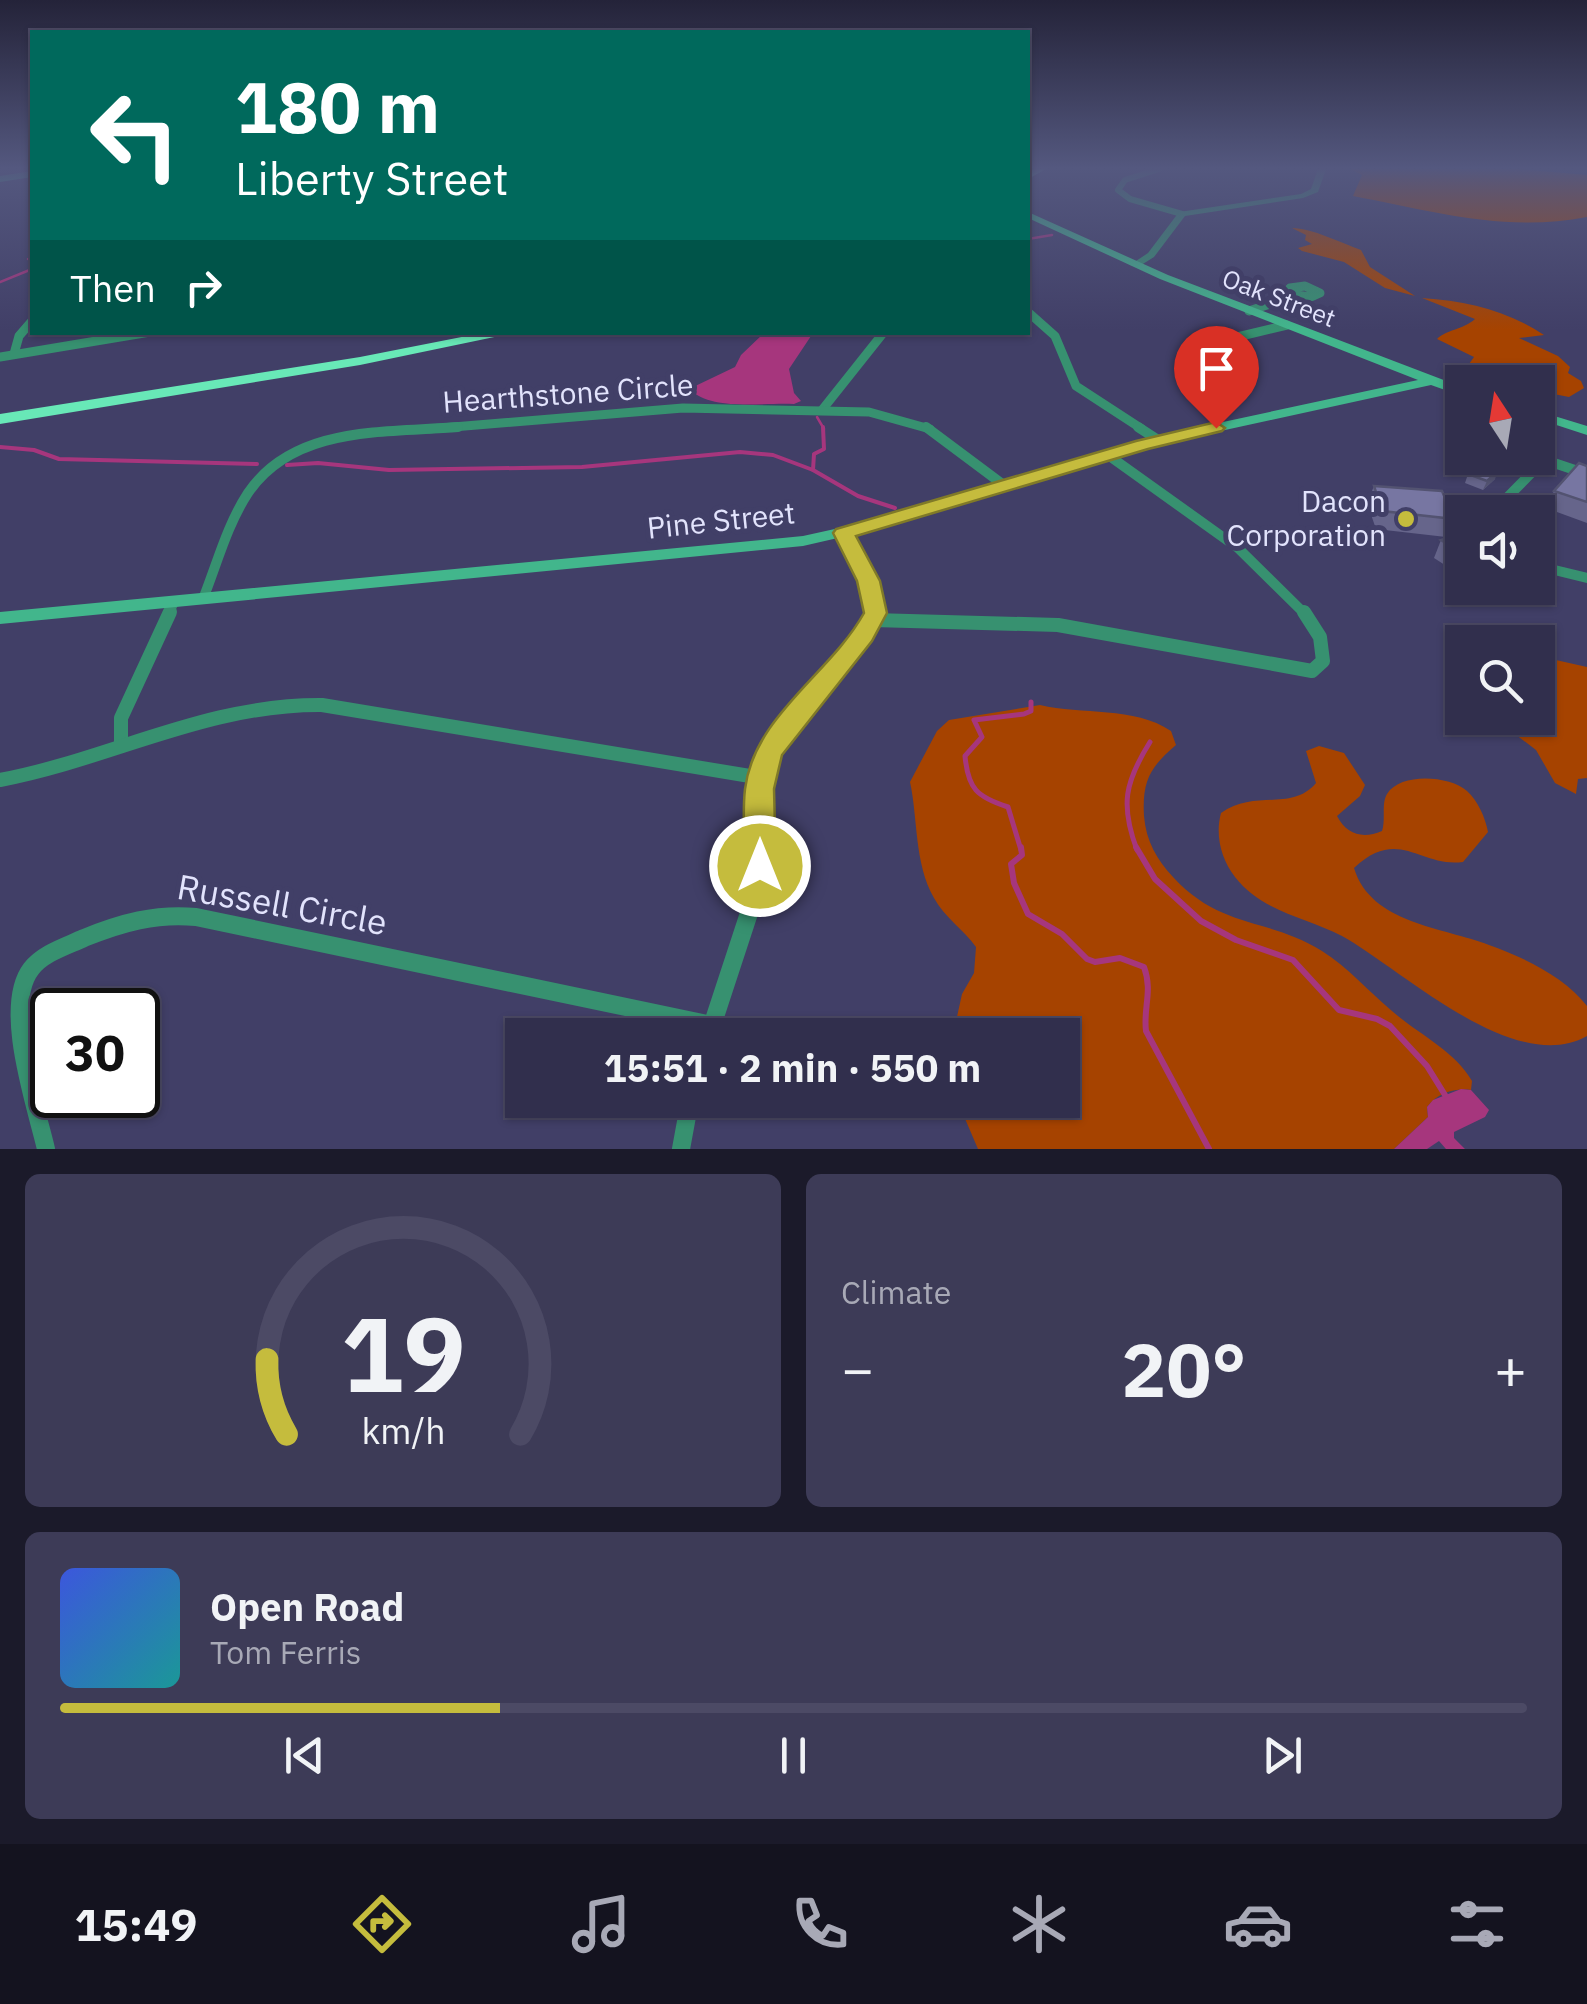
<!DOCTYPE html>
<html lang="en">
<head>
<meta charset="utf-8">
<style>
	:root { --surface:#312f4d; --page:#3d3b57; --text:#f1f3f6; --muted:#a8a9b6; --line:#4c4a65; --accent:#c5bc3d }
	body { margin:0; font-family:"IBM Plex Sans",sans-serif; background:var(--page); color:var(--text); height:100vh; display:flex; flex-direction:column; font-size:38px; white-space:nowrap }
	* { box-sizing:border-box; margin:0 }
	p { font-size:32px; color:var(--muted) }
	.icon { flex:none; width:55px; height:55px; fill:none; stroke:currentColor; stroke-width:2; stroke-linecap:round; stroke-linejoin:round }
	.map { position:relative; height:1149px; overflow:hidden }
	.sheet { display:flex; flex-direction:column; gap:25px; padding:25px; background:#1b1a2a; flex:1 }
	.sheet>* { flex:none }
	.hud { position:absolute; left:30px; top:30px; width:1000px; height:305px; border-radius:0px; box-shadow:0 2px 8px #0004,0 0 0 2px var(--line); background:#00695c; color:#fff; overflow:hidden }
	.needle { width:65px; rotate:348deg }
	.tools { position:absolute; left:1445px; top:365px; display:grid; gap:20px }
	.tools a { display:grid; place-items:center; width:110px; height:110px; border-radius:0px; background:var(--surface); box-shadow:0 2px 8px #0004,0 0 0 2px var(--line); font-size:50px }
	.speed { position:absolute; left:30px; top:988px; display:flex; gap:20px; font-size:50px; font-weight:700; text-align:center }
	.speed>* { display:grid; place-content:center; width:130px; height:130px; border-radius:50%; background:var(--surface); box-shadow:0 2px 8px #0004,0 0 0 2px var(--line); line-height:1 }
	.speed .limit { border:5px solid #111; border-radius:15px; background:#fff; color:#111 }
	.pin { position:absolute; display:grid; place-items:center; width:85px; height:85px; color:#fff; margin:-102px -42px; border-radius:50% 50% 50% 0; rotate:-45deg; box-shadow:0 0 10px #0007 }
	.pin .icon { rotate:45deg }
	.me { position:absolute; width:110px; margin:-55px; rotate:0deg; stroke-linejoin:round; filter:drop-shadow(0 0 8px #0008) }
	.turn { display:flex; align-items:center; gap:35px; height:210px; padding:0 40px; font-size:45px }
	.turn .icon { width:130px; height:130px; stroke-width:2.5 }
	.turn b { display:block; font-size:70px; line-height:85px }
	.then { display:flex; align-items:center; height:95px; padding:0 40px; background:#0003; gap:20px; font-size:38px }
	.big { font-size:75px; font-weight:800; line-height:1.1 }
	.sheet .tile { flex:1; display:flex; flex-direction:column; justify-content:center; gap:15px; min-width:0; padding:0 35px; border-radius:15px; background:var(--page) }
	.sheet .dial { align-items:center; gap:0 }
	.dial svg { height:260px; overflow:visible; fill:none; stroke:var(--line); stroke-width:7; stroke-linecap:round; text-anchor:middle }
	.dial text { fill:var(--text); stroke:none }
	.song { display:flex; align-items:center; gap:30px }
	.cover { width:120px; height:120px; border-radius:15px; background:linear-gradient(135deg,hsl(230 70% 55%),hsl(180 70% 35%)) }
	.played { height:10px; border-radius:5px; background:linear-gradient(90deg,var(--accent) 30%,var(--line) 30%) }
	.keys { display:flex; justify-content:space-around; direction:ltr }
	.heat { display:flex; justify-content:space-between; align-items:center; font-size:55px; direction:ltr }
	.sheet .tiles { flex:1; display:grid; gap:25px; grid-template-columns:1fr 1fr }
	.tile:last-child { grid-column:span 2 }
	.trip { position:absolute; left:505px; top:1018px; width:575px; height:100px; border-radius:0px; background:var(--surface); box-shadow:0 2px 8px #0004,0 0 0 2px var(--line); font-weight:800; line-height:100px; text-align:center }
	.menu { display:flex; height:160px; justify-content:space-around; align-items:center; background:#14131f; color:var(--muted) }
	.menu .icon { width:70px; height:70px }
	.menu .on { color:var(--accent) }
	.menu b { font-size:45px; color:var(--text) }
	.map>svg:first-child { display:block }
	.green { fill:#a64300 }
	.water { fill:#a6367d }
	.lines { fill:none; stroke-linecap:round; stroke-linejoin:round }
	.stream-far3 { stroke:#a6367d; stroke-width:2.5 }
	.stream-far2 { stroke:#a6367d; stroke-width:4 }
	.stream-far1 { stroke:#a6367d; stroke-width:5 }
	.stream { stroke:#a6367d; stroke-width:6 }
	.minor-far4 { stroke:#379170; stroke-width:6 }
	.minor-far3 { stroke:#379170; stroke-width:9 }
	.minor-far2 { stroke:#379170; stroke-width:10 }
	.minor-far1 { stroke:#379170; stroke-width:14 }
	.minor { stroke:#379170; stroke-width:18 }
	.tertiary { fill:#379170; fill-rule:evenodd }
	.secondary { fill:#42b68c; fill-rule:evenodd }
	.motorway { fill:#68e8b7; fill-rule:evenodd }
	.wall { fill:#66658b }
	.shaded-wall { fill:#535371 }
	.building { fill:#7776a2; stroke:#535371; stroke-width:2.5 }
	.route { fill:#c5bc3d; stroke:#807a28; stroke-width:2.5 }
	.poi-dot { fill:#c5bc3d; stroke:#413f67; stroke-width:4 }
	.labels { text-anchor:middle; stroke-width:10; stroke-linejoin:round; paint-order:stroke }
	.far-street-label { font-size:25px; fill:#e2e3fc; stroke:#413f67 }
	.street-label { font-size:30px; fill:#e2e3fc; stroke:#413f67 }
	.poi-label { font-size:30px; fill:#e2e3fc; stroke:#413f67; text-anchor:end }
	.near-street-label { font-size:35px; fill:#e2e3fc; stroke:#413f67 }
</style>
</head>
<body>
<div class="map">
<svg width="1587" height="1149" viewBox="0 0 1587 1149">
	<rect width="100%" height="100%" fill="#413f67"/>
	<g class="green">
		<path d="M1350,169h168l69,6v42c-81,16 -155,-6 -234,-21l9,-21z"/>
		<path d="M1292,228c20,0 49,15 69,22l9,17 45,29 -30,-8 -41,-26 -42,-11 -4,-3 14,-4 -7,-4 1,-5z"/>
		<path d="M1422,298c45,3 84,12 122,37l-25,3 39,18 12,11 -2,6 13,8 3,7 -15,9 -31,-6v-9h-74l-8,-16 13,-2 5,-7 -37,-18c10,-10 26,-9 38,-20z"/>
		<path d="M1457,628l36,6 18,8h-49v50c-11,-18 -17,-39 -17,-60z"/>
		<polygon points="1538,656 1587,667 1587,778 1578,779 1576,794 1555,783 1536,750 1494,718 1538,718"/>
		<path d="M1040,705c42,10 94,1 131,26l5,14c-26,22 -34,36 -32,71 2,25 13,44 29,61 49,53 95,40 149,74 26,16 47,41 70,60 26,23 62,39 80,70l-1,9c-17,-2 -33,3 -44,17l1,10 -34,32h-416l-21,-49h105v-65h-109l9,-41 12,-21 2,-26c-12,-17 -32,-30 -42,-49 -20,-35 -16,-80 -24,-116l27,-51 12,-11z"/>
		<path d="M1319,746l25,7 21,32 -5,11 -23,20c10,19 26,23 45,15 4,-12 -1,-27 5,-37 14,-22 63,-18 80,-3 11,10 18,26 21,41l-25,30c-43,6 -64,-36 -109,6 17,56 89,59 135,77 34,12 76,32 98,61v30c-73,41 -184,-66 -245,-100 -36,-19 -80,-24 -107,-59 -14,-18 -20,-42 -14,-64 33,-24 71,-1 95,-30l-10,-32z"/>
	</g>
	<g class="water">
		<path d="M764,333h49l-24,36 5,24 7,8 -7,3c-30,-2 -81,8 -105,-15l46,-22 6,-12z"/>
		<polygon points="1461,1089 1471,1090 1489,1110 1485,1117 1454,1132 1454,1138 1465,1149 1446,1149 1439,1141 1427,1149 1394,1149 1428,1117 1427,1107 1433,1100"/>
	</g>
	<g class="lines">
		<g class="stream-far3">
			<polyline points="1028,239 1052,235"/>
			<polyline points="32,257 28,259 32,261"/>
			<polyline points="0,282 32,269"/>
			<polyline points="817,417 824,429"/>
		</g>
		<g class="stream-far2">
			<polyline points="823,427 824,449 814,454 813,470 858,496 895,508"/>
			<polyline points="0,447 34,450 59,459 257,464"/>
			<polyline points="287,465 318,463 389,470 582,467 740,452 773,455 813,470"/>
		</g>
		<g class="stream-far1">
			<path d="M1021,850l-13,-43c-31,-10 -40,-18 -43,-51l17,-19 -8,-17 50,-6 7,-3v-9"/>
			<path d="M1137,850c-17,-45 -12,-68 13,-108"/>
		</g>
		<g class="stream">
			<path d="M1021,847l1,8 -11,9 3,19 14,31 34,20 25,25 8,3 25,-4 24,9c9,24 -1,41 2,64l63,118"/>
			<polyline points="1136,847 1155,879 1201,921 1236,940 1293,960 1339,1010 1377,1019 1390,1026 1427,1066 1445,1095"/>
		</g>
		<polyline class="minor-far4" points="1159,169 1125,180 1118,190 1130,199 1182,214"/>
		<g class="minor-far3">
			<polygon points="1305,286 1320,293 1311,297 1296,295 1290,288"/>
			<polyline points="1249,311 1296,295"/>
			<polyline points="1028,312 1055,336 1076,386 1142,429"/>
			<polyline points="1187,349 1287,325"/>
			<polyline points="14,354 19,336 32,321"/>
			<polyline points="0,357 150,332"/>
			<polyline points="1462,404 1457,410 1462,419"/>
			<polyline points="822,410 884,332"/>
			<polyline points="429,429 683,408 869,412 930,429"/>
		</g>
		<g class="minor-far2">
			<polyline points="926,427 1005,486"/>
			<polyline points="1138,427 1158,440"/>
			<polyline points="1108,455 1238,548 1305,614"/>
			<polyline points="1539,458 1587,474"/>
			<polyline points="1493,512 1544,460"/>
			<polyline points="844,533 869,581 875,614"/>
			<polyline points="1538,566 1587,578"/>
			<path d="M203,599c14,-35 24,-74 45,-106 46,-68 137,-60 210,-66"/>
			<polyline points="168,614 174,602"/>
		</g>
		<g class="minor-far1">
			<polyline points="873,620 1058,625 1312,671 1323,661 1320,637 1304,612"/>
			<polyline points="121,746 121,718 170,612"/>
			<path d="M0,780c111,-21 206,-76 322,-75l440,73"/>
			<path d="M761,850c-1,-29 -4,-59 4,-86 20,-62 90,-91 111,-152"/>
		</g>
		<g class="minor">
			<polyline points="709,1035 753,901 761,847"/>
			<path d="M46,1149c-10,-43 -44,-142 -15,-180 12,-16 36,-23 53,-31 37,-15 72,-25 112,-21l516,108"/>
			<polyline points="681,1149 690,1100"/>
		</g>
		<polygon class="tertiary" points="1318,169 1326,169 1318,192 1303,198 1185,216 1154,257 1138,267 1130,265 1148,253 1179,212 1301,194 1311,189"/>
		<g class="secondary">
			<polygon points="32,171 32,177 0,182 0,176"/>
			<polygon points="1028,212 1168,275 1462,387 1462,396 1431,385 1161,444 890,526 803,546 0,624 0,612 803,536 880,519 1153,437 1418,380 1160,279 1028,218"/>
			<polygon points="1538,411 1587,426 1587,435 1538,419"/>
		</g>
		<g class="motorway">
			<polygon points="1034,169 1046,169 1028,179 1028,172"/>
			<polygon points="487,332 519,332 360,365 0,424 0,414 360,357"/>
		</g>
	</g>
	<g class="wall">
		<polygon points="1587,466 1587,523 1546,508 1554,491"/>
		<polygon points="1468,474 1495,479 1483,490 1465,483"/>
		<polygon points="1374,486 1454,519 1446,537 1376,529 1367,503"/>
		<polygon points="1462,533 1462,576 1434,558 1441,540"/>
	</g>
	<polygon class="shaded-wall" points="1499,470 1495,479 1483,490 1487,481"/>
	<g class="building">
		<polygon points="1480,463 1499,470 1487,481 1468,474"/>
		<polygon points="1579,463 1587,466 1587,502 1554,491"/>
		<polygon points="1374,486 1442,491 1454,519 1382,511"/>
		<polygon points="1462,533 1462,553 1441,540"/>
	</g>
	<linearGradient id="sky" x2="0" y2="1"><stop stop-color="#242339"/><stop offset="0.51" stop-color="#54587f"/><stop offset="1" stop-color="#54587f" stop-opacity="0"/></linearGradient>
	<rect width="1587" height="330" fill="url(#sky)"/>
	<path class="route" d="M1216,422l9,6 -3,3 -74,18 -292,87 24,45 7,32 -15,28 -90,114 -8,34 2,77 -5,9 -11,4 -10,-4 -5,-9c0,-25 -3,-52 0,-77 9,-73 85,-115 119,-176l-7,-32 -24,-48 3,-4 300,-88z"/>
	<circle class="poi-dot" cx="1406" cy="519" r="10"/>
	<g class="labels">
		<g class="far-street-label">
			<text transform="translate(1279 298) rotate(21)" y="9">Oak Street</text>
		</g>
		<g class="street-label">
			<text transform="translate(568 394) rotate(-4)" y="10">Hearthstone Circle</text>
			<text transform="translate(721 521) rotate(-6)" y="10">Pine Street</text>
		</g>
		<g class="poi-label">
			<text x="1386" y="512">Dacon<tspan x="1386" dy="34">Corporation</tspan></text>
		</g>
		<g class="near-street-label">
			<text transform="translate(282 905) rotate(10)" y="12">Russell Circle</text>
		</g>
	</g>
</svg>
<div class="tools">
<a><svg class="needle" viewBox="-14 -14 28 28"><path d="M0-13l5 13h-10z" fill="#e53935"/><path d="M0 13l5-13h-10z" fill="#a8a9b6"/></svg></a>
<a><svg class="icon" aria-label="sound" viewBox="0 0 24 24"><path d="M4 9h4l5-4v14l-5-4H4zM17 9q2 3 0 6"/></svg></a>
<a><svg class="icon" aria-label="search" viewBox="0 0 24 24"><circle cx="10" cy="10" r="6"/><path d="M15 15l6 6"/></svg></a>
</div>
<div class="speed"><div class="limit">30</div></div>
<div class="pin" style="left:1216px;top:428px;background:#d93025"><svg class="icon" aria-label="arrive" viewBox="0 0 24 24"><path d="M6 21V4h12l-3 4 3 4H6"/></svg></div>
<svg class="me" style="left:760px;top:866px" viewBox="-20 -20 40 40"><circle r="17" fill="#c5bc3d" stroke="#fff" stroke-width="3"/><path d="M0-11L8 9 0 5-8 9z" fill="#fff"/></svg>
<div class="trip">15:51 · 2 min · 550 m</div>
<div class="hud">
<div class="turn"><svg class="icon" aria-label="left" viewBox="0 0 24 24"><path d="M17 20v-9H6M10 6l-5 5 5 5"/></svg><div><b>180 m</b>Liberty Street</div></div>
<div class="then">Then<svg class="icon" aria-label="right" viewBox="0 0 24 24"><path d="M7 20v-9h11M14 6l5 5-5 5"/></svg></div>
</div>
</div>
<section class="sheet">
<div class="tiles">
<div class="tile dial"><svg viewBox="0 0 100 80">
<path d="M14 69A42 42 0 1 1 86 69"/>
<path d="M14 69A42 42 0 0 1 8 46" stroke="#c5bc3d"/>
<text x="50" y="56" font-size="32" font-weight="700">19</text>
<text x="50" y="72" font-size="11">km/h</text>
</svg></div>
<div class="tile"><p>Climate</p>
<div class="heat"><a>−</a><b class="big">20°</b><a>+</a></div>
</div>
<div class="tile">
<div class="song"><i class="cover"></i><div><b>Open Road</b><p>Tom Ferris</p></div></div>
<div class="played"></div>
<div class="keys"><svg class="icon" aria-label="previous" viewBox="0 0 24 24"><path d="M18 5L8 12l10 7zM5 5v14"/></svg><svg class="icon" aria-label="pause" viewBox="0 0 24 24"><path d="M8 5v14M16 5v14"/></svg><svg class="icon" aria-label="next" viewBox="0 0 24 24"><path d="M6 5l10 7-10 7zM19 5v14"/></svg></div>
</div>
</div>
</section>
<nav class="menu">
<b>15:49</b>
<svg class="icon on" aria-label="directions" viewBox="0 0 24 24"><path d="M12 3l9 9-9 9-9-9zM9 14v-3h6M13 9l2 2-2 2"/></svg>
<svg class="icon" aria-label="music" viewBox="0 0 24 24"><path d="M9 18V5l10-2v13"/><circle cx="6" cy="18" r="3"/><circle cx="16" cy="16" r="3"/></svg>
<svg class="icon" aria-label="phone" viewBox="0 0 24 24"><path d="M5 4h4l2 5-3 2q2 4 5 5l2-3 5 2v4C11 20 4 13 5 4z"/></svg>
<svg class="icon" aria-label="climate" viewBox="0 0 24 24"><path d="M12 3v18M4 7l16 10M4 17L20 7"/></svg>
<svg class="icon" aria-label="car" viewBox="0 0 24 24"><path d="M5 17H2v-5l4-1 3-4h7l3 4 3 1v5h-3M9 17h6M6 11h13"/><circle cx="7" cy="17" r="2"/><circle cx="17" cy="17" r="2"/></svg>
<svg class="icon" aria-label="filters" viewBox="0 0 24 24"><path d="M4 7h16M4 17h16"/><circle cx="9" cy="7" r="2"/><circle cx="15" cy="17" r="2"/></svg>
</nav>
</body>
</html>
